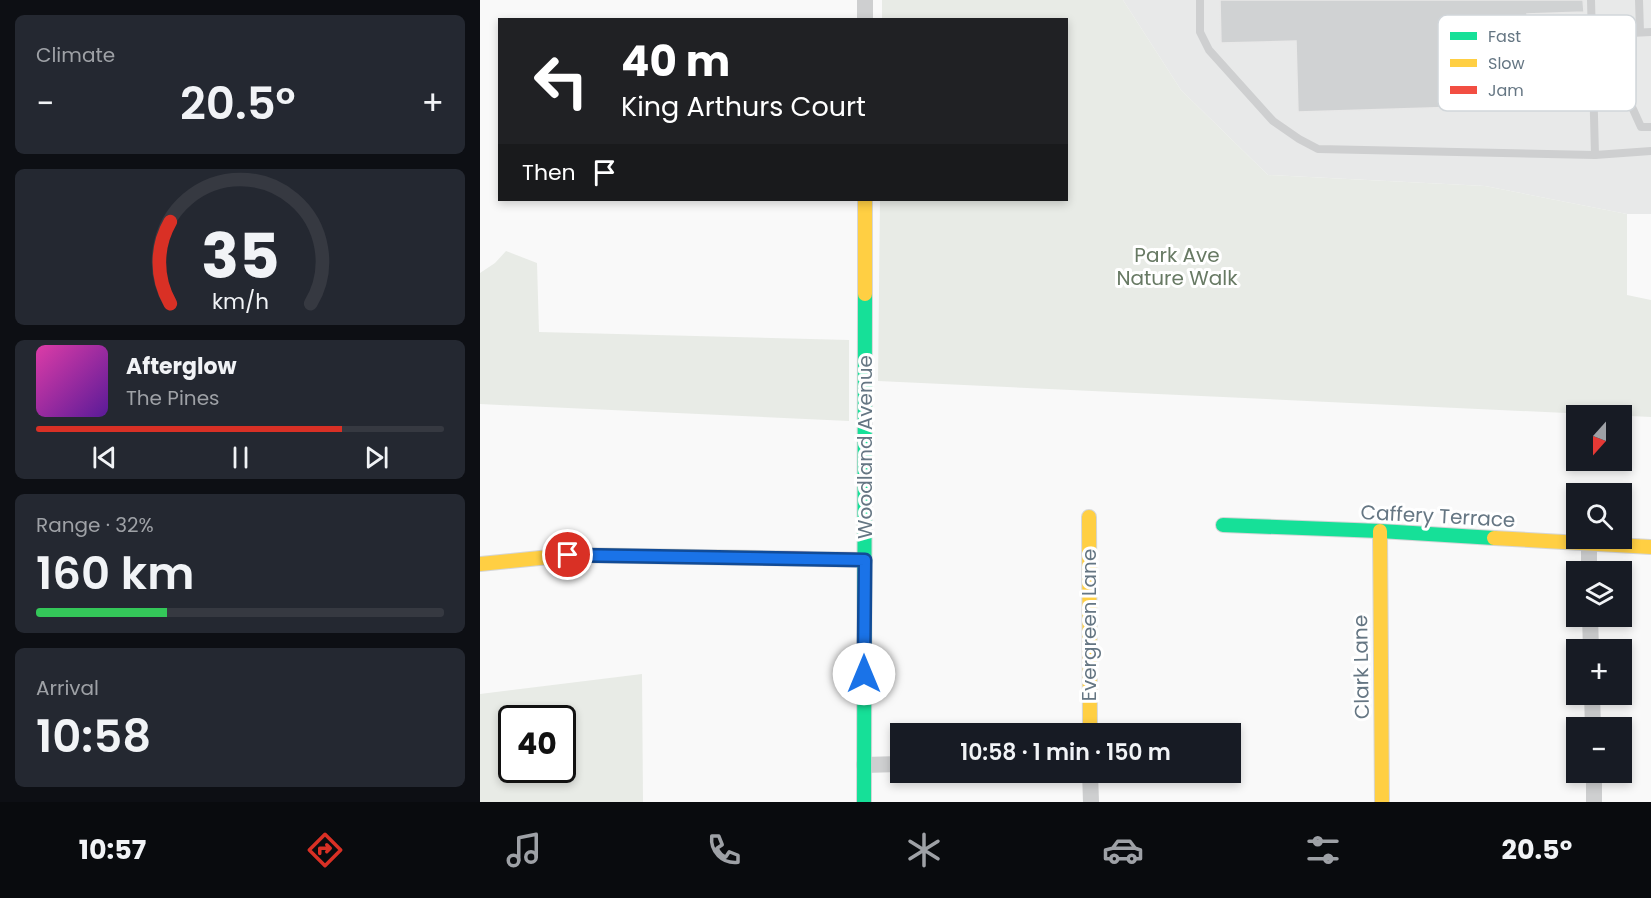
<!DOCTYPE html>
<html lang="en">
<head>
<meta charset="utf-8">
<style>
	:root { --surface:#171b24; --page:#242831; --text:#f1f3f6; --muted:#9ea1a6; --line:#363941; --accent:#d93025 }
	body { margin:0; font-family:Poppins,sans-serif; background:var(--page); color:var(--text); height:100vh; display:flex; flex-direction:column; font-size:22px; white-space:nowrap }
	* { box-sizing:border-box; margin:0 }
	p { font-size:20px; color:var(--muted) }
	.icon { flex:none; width:33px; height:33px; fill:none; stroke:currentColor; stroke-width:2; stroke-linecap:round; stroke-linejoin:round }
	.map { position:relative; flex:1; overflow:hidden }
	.drawer { display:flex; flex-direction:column; gap:15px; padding:15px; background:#0d0f14; width:480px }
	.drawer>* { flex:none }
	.guide { position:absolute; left:18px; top:18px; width:570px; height:183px; border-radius:0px; box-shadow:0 3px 9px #0003; background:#202124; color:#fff; overflow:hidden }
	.needle { width:39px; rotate:201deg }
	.tools { position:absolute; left:1086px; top:405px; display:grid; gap:12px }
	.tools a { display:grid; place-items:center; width:66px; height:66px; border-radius:0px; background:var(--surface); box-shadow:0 3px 9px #0003; font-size:30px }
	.speed { position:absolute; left:18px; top:705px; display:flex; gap:12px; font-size:30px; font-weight:700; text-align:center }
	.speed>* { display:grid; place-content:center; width:78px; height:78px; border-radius:50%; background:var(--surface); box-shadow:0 3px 9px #0003; line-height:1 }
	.speed .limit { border:3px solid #111; border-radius:9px; background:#fff; color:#111 }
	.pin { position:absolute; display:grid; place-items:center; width:51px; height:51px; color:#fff; margin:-26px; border:3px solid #fff; border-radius:50%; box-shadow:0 2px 6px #0007 }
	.me { position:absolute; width:66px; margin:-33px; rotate:0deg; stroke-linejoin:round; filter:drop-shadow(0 0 4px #0008) }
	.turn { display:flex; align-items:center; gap:21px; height:126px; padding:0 24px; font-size:27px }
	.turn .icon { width:78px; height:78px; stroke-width:2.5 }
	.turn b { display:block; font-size:42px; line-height:51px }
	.then { display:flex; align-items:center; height:57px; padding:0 24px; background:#0003; gap:12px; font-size:22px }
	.big { font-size:45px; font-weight:600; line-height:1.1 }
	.drawer .tile { flex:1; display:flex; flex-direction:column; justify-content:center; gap:9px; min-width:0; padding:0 21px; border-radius:9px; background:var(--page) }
	.drawer .dial { align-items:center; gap:0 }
	.dial svg { height:156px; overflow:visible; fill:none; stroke:var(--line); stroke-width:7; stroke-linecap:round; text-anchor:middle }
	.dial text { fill:var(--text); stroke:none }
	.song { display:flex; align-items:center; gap:18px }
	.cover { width:72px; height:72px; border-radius:9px; background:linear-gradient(135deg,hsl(320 70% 55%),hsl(270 70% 35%)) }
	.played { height:6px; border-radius:3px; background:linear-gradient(90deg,var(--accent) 75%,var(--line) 75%) }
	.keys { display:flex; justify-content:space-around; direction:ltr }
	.heat { display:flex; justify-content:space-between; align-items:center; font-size:33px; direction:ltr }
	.charge { height:9px; border-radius:4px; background:linear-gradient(90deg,#34c759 32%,var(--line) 0) }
	.trip { position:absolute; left:410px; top:723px; width:351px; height:60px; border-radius:0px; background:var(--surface); box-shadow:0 3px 9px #0003; font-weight:600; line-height:60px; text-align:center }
	.tab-bar { display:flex; height:96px; justify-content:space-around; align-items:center; background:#090b0e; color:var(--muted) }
	.tab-bar .icon { width:42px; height:42px }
	.tab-bar .on { color:var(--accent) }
	.tab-bar b { font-size:27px; color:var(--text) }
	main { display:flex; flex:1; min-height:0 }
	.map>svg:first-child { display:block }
	.built { fill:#e8e9e9 }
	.green { fill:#e8ebe6; fill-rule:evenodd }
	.building { fill:#d0d2d3; stroke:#e8e8e8; stroke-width:1.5 }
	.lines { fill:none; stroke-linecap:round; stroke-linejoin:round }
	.fast-casing { stroke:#d5d6d7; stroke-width:16 }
	.slow-casing { stroke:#d5d6d7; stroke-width:16 }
	.jam-casing { stroke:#d5d6d7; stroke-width:16 }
	.lane { stroke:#cecfd0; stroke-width:8 }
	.street { stroke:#cecfd0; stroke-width:16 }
	.fast { stroke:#16e098; stroke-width:14 }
	.slow { stroke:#ffcf43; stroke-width:14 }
	.jam { stroke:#f24e42; stroke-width:14 }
	.route-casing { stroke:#114b97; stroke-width:15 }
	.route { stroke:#1a73e8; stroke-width:10 }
	.labels { text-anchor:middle; stroke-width:6; stroke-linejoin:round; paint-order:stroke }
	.park-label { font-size:20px; fill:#687a64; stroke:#fff }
	.street-label { font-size:20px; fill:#657683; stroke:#fff }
	.key { fill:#fff; stroke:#d1d6da; stroke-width:1.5 }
	.key-label { font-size:16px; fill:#657683 }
</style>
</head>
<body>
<main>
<section class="drawer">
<div class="tile"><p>Climate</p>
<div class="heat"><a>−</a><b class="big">20.5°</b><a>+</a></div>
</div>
<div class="tile dial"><svg viewBox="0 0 100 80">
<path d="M14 69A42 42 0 1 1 86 69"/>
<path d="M14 69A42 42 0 0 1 14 27" stroke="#d93025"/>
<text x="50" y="56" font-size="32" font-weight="700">35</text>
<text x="50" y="72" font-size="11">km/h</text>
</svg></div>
<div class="tile">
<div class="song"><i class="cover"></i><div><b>Afterglow</b><p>The Pines</p></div></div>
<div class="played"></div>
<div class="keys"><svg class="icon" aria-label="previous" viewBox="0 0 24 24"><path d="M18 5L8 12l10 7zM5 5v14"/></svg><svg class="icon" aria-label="pause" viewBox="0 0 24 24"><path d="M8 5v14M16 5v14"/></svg><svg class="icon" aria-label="next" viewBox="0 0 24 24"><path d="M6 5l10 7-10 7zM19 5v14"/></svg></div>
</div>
<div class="tile"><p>Range · 32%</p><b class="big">160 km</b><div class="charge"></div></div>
<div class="tile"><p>Arrival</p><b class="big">10:58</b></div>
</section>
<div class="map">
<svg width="1171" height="802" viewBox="0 0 1171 802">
	<rect width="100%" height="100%" fill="#f9f9f9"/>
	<polygon class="built" points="643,0 1171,0 1171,214 1147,214 1005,186 788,175 701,90"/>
	<g class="green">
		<polygon points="402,0 643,0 701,90 788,175 1005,186 1147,214 1147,295 1171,300 1171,417 398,381 400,200 586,200 586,20 402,19"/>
		<polygon points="26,251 57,263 59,332 369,340 369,421 0,404 0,273 15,263"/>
		<path d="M162,674l1,128h-163v-108zM32,718h50v52h-50z"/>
	</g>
	<polygon class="building" points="740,0 1103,0 1104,12 1047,14 1050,105 818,112 816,41 741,43"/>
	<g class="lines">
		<defs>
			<g id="fast">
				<polyline points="743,525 900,531 1014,538"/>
				<polyline points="384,802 385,294"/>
			</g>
			<g id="slow">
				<polyline points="385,294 385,200"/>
				<polyline points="609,517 610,734"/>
				<polyline points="900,531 902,802"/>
				<polyline points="1014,538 1171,547"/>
				<polyline points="0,564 89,555 282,558"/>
			</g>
			<polyline id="jam" points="282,558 385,560"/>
		</defs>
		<use href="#fast" class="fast-casing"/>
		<use href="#slow" class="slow-casing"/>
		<use href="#jam" class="jam-casing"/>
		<g class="lane">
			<polyline points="720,0 720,32 729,50 793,121 819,139 838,149 1115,155"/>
			<polyline points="1111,0 1115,155 1171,151"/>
			<polyline points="1159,0 1160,32"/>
			<polyline points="1153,32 1152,107 1161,127 1171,127"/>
			<polyline points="1111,35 1171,32"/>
		</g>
		<g class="street">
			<polyline points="385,0 385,20"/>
			<polyline points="1109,544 1109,572"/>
			<polyline points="1110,616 1111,650"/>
			<polyline points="1112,694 1113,728"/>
			<polyline points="384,765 420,764"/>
			<polyline points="610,772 611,802"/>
			<polyline points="1114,772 1114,802"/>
		</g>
		<use href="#fast" class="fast"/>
		<use href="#slow" class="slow"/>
		<use href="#jam" class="jam"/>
	</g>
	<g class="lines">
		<defs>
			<polyline id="route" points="88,555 385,560 384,674"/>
		</defs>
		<use href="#route" class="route-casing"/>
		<use href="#route" class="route"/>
	</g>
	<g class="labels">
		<g class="park-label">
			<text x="697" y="262">Park Ave<tspan x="697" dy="23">Nature Walk</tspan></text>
		</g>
		<g class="street-label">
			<text transform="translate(385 447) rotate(-90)" y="7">Woodland Avenue</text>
			<text transform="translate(958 516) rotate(3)" y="7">Caffery Terrace</text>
			<text transform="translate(609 625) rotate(-90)" y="7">Evergreen Lane</text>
			<text transform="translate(881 667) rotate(-91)" y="7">Clark Lane</text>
		</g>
	</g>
	<rect x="958" y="15" width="198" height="96" rx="9" class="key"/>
	<rect x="970" y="32" width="27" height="8" fill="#16e098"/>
	<rect x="970" y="59" width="27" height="8" fill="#ffcf43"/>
	<rect x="970" y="86" width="27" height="8" fill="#f24e42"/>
	<g class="key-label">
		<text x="1008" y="42">Fast</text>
		<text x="1008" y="69">Slow</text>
		<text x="1008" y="96">Jam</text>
	</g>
</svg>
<div class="tools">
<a><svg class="needle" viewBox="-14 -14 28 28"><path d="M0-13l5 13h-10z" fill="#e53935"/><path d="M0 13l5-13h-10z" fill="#9ea1a6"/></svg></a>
<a><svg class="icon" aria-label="search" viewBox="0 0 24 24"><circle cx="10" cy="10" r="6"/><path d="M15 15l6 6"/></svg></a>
<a><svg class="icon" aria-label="layers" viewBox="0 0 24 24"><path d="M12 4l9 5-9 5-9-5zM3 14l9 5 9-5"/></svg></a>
<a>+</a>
<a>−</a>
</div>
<div class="speed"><div class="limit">40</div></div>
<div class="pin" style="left:88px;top:555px;background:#d93025"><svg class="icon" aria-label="arrive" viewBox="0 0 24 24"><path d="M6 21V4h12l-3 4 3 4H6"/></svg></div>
<svg class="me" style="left:384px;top:674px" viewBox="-20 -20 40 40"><circle r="19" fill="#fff"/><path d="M0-13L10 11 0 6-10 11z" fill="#1a73e8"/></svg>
<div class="trip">10:58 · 1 min · 150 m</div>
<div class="guide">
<div class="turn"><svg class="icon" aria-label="left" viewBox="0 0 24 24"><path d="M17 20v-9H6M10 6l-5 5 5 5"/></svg><div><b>40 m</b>King Arthurs Court</div></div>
<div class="then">Then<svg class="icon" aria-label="arrive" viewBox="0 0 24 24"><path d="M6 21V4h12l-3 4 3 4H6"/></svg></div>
</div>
</div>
</main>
<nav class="tab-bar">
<b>10:57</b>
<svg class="icon on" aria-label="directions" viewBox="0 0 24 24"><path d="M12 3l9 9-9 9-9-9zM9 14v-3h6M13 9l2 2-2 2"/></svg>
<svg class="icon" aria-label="music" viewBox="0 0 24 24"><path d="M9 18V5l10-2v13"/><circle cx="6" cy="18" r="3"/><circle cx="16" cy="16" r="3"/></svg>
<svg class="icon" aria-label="phone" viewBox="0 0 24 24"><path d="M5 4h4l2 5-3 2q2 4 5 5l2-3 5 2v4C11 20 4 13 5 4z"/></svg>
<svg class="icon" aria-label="climate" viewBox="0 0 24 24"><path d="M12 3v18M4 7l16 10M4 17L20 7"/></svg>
<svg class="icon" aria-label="car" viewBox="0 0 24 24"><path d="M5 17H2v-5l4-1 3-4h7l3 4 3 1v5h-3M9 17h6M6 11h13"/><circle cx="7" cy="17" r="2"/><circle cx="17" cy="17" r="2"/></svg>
<svg class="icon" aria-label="filters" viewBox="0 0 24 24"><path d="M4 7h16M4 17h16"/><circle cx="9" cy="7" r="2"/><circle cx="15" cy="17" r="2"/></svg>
<b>20.5°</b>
</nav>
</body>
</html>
